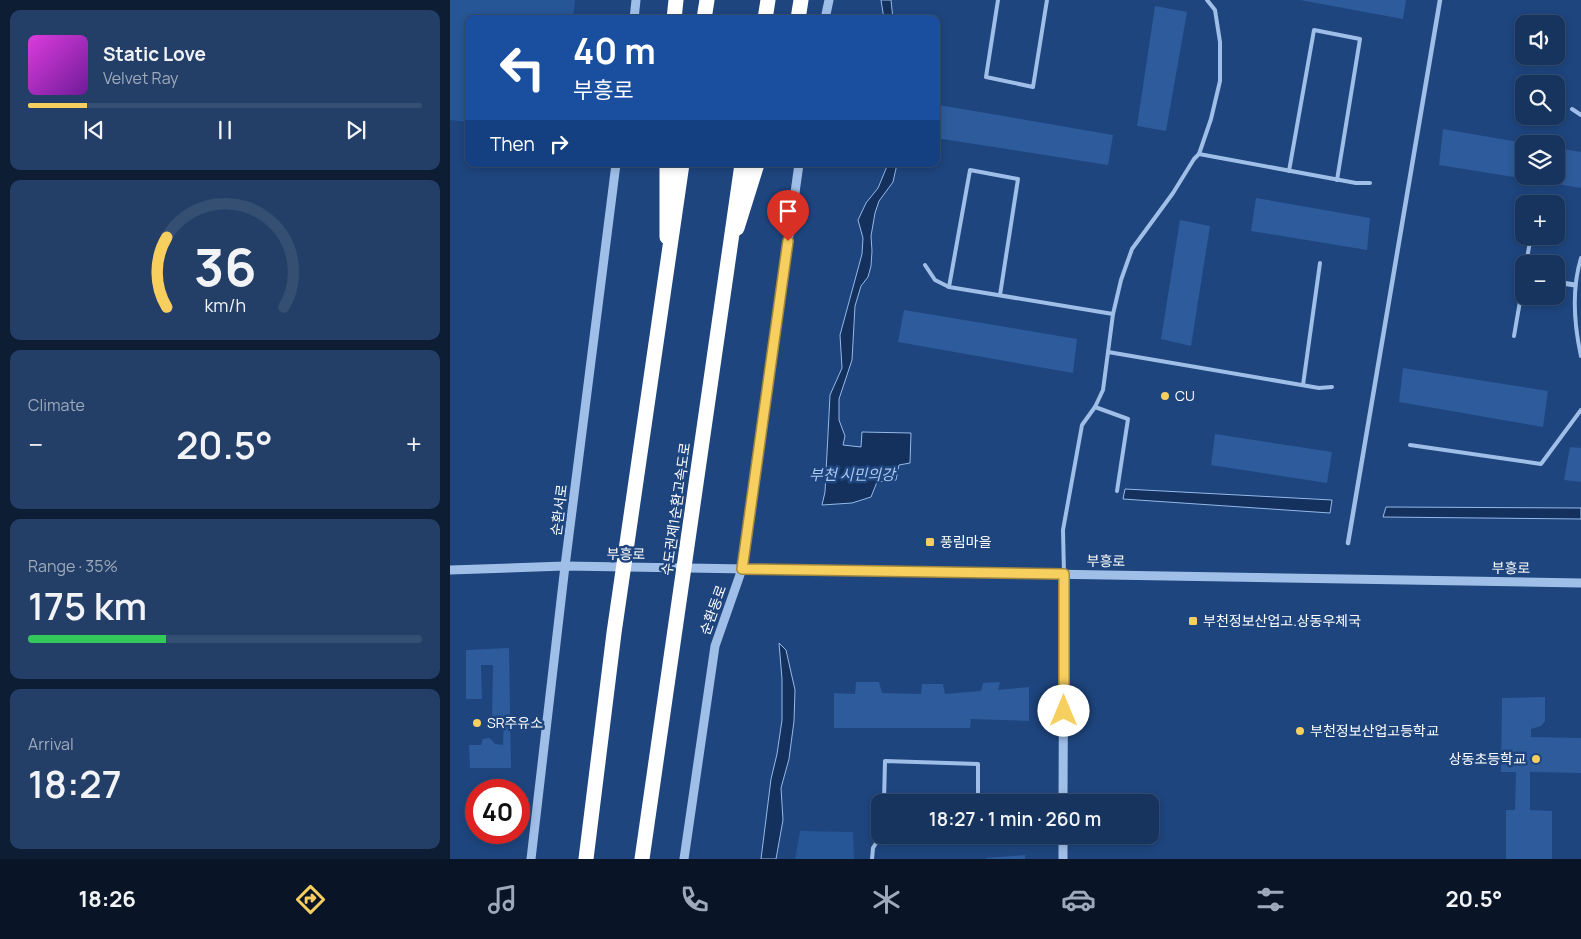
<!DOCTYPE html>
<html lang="en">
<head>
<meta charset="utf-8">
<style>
	:root { --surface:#16345e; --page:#233f67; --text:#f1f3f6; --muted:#9eaabc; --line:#354f73; --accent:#f7cf5f }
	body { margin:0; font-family:Manrope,"Noto Sans KR",sans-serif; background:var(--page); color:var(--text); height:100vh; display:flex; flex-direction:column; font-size:19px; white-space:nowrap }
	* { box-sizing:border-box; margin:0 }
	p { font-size:16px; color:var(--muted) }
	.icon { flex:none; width:28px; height:28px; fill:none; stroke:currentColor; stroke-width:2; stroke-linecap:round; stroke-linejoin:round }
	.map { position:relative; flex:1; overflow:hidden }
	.drawer { display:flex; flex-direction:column; gap:10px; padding:10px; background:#0c1d34; width:450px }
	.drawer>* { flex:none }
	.guide { position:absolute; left:15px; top:15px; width:475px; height:152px; border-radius:10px; box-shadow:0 2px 8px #0003,0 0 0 1px var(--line); background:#1a4fa0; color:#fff; overflow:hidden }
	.controls { position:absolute; left:1065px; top:15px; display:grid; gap:10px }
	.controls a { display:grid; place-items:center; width:50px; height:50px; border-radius:10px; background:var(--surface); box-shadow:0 2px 8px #0003,0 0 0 1px var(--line); font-size:25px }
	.speed { position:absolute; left:15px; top:779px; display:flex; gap:10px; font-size:25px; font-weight:700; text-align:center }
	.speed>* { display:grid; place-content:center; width:65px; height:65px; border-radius:50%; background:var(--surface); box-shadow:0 2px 8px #0003,0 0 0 1px var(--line); line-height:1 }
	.speed .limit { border:8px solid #d22; background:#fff; color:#111 }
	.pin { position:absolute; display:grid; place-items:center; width:42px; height:42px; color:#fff; margin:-51px -21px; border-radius:50% 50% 50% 0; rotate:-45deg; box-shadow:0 0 5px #0007 }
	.pin .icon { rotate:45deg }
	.me { position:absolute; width:55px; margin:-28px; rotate:0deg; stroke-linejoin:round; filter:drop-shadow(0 0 4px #0008) }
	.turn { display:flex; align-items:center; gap:18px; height:105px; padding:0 25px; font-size:22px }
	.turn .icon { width:65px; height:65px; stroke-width:2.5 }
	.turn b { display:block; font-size:35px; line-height:42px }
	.then { display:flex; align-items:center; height:48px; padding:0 25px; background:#0003; gap:10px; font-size:19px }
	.big { font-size:38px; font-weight:600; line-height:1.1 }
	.drawer .tile { flex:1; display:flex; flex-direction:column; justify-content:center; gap:8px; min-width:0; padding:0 18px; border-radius:10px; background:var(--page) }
	.drawer .dial { align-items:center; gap:0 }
	.dial svg { height:130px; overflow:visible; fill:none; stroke:var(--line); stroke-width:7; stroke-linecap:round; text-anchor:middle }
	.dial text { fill:var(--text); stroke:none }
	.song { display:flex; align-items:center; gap:15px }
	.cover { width:60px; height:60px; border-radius:8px; background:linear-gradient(135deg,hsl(300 70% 55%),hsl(280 70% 35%)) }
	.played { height:5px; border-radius:2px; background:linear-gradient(90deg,var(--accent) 15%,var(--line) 15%) }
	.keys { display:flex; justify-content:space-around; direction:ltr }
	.heat { display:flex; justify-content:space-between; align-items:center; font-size:28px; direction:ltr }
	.charge { height:8px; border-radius:4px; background:linear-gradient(90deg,#34c759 35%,var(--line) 0) }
	.trip { position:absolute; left:421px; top:794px; width:288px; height:50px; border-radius:10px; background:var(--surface); box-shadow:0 2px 8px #0003,0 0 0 1px var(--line); font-weight:600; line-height:50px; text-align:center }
	.menu { display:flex; height:80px; justify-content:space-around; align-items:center; background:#091526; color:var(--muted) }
	.menu .icon { width:35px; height:35px }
	.menu .on { color:var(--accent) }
	.menu b { font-size:22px; color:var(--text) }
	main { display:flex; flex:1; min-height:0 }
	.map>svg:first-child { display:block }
	.green { fill:#275696 }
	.water { fill:#14315d; stroke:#94b9ea }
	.building { fill:#2d5b9b }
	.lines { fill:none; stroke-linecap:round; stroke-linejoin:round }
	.service { stroke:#a0bfe8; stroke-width:4 }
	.pedestrian { stroke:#a0bfe8; stroke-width:4.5 }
	.minor { stroke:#a0bfe8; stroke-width:5 }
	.tertiary { stroke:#a0bfe8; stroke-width:9 }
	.motorway { stroke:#fff; stroke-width:15 }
	.motorway-bridge { stroke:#fff; stroke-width:15 }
	.route-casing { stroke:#a1873e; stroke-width:12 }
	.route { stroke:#f7cf5f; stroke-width:9 }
	.poi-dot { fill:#f7cf5f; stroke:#1e457e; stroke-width:2 }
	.labels { text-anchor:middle; stroke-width:5; stroke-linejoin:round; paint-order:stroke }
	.poi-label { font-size:14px; fill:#fff; stroke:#1e457e; text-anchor:start }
	.street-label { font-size:14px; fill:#fff; stroke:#1e457e }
	.water-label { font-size:15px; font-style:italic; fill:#acc9f0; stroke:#1e457e }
</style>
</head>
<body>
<main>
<section class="drawer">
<div class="tile">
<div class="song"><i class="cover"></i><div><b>Static Love</b><p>Velvet Ray</p></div></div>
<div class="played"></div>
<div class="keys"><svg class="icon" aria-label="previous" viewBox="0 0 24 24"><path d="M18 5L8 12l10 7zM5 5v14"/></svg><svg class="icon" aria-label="pause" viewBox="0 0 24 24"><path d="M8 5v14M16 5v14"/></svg><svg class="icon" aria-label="next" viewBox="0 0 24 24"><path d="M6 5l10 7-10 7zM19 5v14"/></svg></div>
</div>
<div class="tile dial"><svg viewBox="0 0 100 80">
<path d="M14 69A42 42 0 1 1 86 69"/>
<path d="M14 69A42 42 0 0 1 14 26" stroke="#f7cf5f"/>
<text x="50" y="56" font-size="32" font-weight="700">36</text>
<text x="50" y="72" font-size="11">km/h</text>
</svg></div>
<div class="tile"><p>Climate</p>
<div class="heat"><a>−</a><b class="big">20.5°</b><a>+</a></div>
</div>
<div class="tile"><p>Range · 35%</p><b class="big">175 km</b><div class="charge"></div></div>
<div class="tile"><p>Arrival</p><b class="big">18:27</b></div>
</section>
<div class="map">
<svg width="1131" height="859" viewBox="0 0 1131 859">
	<rect width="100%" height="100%" fill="#1e457e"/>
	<g class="green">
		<polygon points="0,0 125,0 123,19 19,19 19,122 0,120"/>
		<polygon points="350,831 403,832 404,859 345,859"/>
	</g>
	<g class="water">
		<polygon points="431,0 441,0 443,19 434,19"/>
		<polygon points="438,164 447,164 443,182 429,201 425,213 421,236 422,251 421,266 418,277 411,286 405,306 402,360 389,399 389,420 395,436 393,445 411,447 412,432 461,433 460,463 449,465 446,480 427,482 421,497 402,503 372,505 375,492 380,395 392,368 390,335 412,254 413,238 408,220 416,203 428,188"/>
		<polygon points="675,489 882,500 880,513 673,499"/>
		<polygon points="936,507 1131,508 1131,519 933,517"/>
		<polygon points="329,643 336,650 345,690 344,721 339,759 331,788 333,820 326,859 311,859 321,779 327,754 332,720 332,679"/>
	</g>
	<g class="building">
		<polygon points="850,0 956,0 953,19"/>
		<polygon points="705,6 737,12 716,131 687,126"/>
		<polygon points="489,105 663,135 658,165 486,138 486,122"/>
		<polygon points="993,129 1074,143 1074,176 1106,176 1106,148 1131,152 1131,188 989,165"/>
		<polygon points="806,198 920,218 917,250 801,231"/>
		<polygon points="730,220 760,226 741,346 711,339"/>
		<polygon points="454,310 627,339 623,373 448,342"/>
		<polygon points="953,368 1098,391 1093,427 949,402"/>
		<polygon points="765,434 882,452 877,483 761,465"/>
		<polygon points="1120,447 1131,448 1131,482 1114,480"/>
		<polygon points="59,648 61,768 20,768 19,745 31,745 33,739 40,738 45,744 53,745 54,718 42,718 43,665 31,665 32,699 16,699 16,650"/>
		<polygon points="406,682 429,682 432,693 471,694 472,684 493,684 495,694 531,691 533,683 550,682 548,690 579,687 579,721 521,719 520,728 384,728 384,693 405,694"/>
		<polygon points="1095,697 1095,721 1091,726 1081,729 1081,737 1131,738 1131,773 1080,772 1080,810 1102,811 1102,859 1056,859 1056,810 1065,810 1066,772 1051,772 1052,698"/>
		<polygon points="575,855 575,859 536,859 536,858"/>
	</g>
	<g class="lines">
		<g class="service">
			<polyline points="548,0 536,77 583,87 597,0"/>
			<polyline points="1122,109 1131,115"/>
			<polyline points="749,154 906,183 920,183"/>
			<polyline points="839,171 864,30 910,39 887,180"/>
			<path d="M1131,258c-10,33 -7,66 0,98"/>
			<polyline points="1076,264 1081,236"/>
			<polyline points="475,265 485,280 499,287"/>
			<polyline points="550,295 568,179 520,170 499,287 663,314"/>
			<polyline points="1064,336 1074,278"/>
			<polyline points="658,352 869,388 882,387"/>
			<polyline points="853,385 870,263"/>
			<polyline points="645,407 678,419 667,491"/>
			<polyline points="960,445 1091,464 1131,410"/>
			<polyline points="614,574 613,530 632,425 645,407 653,390 663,314 671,280 682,249 723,193 744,159 749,154 761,119 770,81 770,42 765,10 757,0"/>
			<polyline points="434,802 435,761 528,764 528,802"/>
			<polyline points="422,859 423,848 431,835"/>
		</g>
		<polyline class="pedestrian" points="898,543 990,0"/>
		<polyline class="minor" points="1106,282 1125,285"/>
		<g class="tertiary">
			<polyline points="184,19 186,0"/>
			<polyline points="375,19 379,0"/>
			<polyline points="0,570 115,566 1131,583"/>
			<polyline points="613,802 614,574"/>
			<polyline points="81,859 115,566 166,164"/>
			<polyline points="234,859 265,646 292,569 349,164"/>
			<polyline points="613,859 613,835"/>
		</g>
		<g class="motorway">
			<polyline points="224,19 226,0"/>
			<polyline points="254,19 257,0"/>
			<polyline points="315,19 318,0"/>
			<polyline points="348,19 351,0"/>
			<polyline points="287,228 307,164"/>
			<polyline points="217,237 217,164"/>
		</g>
		<g class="motorway-bridge">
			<polyline points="136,859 164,633 232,164"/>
			<polyline points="192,859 292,164"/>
		</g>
	</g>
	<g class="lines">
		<defs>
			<polyline id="route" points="338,241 292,569 614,574 614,711"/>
		</defs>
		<use href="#route" class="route-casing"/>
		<use href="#route" class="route"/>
	</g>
	<g class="poi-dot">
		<circle cx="715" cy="396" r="5"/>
		<rect x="475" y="537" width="10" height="10" rx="2.5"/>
		<rect x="738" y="616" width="10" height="10" rx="2.5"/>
		<circle cx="27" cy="723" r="5"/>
		<circle cx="850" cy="731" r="5"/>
		<circle cx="1086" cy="759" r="5"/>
	</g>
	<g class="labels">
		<g class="poi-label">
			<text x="725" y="401">CU</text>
			<text x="490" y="547">풍림마을</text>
			<text x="753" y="626">부천정보산업고.상동우체국</text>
			<text x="37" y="728">SR주유소</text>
			<text x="860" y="736">부천정보산업고등학교</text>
			<text x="1076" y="764" text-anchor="end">상동초등학교</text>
		</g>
		<g class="street-label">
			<text transform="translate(226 509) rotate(-82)" y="5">수도권제1순환고속도로</text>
			<text transform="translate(109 510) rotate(-83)" y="5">순환서로</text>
			<text transform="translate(176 554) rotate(1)" y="5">부흥로</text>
			<text transform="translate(656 561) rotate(1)" y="5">부흥로</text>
			<text transform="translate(1061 568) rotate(1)" y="5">부흥로</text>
			<text transform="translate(263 610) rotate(-70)" y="5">순환동로</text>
		</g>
		<g class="water-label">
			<text x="402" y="480">부천 시민의강</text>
		</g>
	</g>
</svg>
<div class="controls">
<a><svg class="icon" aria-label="sound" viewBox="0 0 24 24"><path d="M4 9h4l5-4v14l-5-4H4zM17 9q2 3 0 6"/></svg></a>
<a><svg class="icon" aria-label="search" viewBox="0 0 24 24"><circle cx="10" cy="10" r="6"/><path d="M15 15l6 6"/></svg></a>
<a><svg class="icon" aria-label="layers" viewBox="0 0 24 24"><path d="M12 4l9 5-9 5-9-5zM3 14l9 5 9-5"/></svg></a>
<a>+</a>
<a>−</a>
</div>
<div class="speed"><div class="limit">40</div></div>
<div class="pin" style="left:338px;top:241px;background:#d93025"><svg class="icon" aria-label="arrive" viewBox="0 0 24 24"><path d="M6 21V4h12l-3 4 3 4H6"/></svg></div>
<svg class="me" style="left:614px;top:711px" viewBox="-20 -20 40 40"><circle r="19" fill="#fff"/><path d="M0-13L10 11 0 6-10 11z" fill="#f7cf5f"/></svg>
<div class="trip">18:27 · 1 min · 260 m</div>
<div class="guide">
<div class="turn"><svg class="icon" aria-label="left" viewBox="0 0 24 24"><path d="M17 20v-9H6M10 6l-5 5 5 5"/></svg><div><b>40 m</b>부흥로</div></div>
<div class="then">Then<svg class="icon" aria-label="right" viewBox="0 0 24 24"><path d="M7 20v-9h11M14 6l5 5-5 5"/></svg></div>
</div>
</div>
</main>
<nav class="menu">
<b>18:26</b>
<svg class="icon on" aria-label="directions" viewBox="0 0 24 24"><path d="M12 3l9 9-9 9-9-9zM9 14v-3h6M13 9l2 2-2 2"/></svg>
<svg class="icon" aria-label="music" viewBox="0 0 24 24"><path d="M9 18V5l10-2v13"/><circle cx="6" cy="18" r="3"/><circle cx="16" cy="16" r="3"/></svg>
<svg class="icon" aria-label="phone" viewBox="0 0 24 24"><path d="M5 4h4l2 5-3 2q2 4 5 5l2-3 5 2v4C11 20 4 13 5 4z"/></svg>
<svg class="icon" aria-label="climate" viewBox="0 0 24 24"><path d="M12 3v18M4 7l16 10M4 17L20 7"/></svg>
<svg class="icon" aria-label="car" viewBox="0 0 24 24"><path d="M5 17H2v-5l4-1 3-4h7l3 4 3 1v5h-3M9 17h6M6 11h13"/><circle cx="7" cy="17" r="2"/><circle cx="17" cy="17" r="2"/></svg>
<svg class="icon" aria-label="filters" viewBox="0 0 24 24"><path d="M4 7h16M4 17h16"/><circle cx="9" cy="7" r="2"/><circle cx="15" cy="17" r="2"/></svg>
<b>20.5°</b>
</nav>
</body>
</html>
